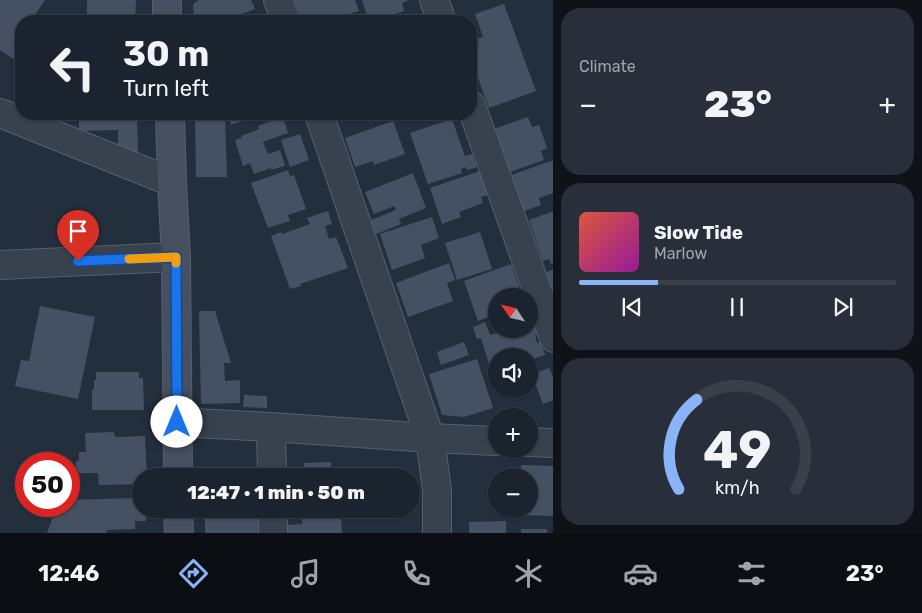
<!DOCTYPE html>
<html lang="en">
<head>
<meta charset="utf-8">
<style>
	:root { --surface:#1b232e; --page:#282f3a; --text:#f1f3f6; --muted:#a0a4aa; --line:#39404a; --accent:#8ab4f8 }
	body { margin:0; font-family:Rubik,sans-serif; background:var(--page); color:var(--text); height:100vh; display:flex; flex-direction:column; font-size:19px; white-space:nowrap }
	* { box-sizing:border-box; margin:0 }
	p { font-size:16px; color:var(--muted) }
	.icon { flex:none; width:28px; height:28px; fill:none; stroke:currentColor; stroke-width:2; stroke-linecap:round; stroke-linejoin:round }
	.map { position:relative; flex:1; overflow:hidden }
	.sheet { display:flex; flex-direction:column; gap:8px; padding:8px; background:#0f1319; width:369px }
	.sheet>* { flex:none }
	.top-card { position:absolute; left:15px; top:15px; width:462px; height:105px; border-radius:20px; box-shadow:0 1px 4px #0004,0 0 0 1px var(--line); background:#1b232e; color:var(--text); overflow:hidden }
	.needle { width:32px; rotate:305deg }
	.buttons { position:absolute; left:488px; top:288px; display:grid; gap:10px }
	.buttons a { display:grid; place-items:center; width:50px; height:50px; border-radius:50%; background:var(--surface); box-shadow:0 1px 4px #0004,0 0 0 1px var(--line); font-size:25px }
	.speed { position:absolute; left:15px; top:452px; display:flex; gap:10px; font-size:25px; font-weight:700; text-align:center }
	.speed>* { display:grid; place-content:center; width:65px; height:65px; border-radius:50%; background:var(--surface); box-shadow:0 1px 4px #0004,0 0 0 1px var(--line); line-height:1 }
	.speed .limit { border:8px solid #d22; background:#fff; color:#111 }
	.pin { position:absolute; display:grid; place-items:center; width:42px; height:42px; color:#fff; margin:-51px -21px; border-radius:50% 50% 50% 0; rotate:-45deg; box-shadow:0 0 5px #0007 }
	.pin .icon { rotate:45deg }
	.me { position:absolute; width:55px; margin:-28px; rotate:0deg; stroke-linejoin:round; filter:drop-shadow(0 0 4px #0008) }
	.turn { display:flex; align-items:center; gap:18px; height:105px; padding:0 25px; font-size:22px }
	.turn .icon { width:65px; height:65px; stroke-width:2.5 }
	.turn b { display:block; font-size:35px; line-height:42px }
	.big { font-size:38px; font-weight:800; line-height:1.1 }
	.sheet .widget { flex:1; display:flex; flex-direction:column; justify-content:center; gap:8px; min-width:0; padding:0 18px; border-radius:20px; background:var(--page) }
	.sheet .dial { align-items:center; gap:0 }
	.dial svg { height:130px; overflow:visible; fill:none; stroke:var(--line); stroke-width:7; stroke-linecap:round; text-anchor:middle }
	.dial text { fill:var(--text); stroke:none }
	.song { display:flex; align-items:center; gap:15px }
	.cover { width:60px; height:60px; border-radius:8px; background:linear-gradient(135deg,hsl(10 70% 55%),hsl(300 70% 35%)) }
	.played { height:5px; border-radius:2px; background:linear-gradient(90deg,var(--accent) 25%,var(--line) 25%) }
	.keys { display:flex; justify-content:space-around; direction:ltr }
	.heat { display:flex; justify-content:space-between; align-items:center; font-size:28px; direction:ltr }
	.trip { position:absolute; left:132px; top:468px; width:288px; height:50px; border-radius:25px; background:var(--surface); box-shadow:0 1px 4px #0004,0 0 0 1px var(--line); font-weight:800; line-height:50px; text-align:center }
	.dock { display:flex; height:80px; justify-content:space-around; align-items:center; background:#0b0e12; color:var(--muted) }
	.dock .icon { width:35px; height:35px }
	.dock .active { color:var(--accent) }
	.dock b { font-size:22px; color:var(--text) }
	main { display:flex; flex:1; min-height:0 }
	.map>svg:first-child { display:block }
	.building { fill:#455162 }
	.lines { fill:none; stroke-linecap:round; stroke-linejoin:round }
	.minor-casing { stroke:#565f6c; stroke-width:30 }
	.secondary-casing { stroke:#565f6c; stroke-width:30 }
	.minor { stroke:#38414e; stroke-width:28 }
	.secondary { stroke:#465061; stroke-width:28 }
	.route-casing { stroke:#114b97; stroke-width:12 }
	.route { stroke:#1a73e8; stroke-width:9 }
	.slow { stroke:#f59e0b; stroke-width:9 }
</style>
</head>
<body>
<main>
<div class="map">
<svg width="554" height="533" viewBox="0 0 554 533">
	<rect width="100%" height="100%" fill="#242f3e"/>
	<g class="building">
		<polygon points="0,0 45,0 31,21 21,21 21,64 0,50"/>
		<polygon points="87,0 136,0 135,21 87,21"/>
		<polygon points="199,0 251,0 255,9 222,21 194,21 193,4"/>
		<polygon points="294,0 355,0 359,11 346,15 348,21 302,21"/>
		<polygon points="362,0 409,0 402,3 404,11 375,21 369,21"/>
		<polygon points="504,4 536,91 489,108 471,59 471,47 479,43 477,39 483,37 475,14"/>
		<polygon points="79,114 137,114 138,154 118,145 118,130 79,131"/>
		<polygon points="228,114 262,114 231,125"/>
		<polygon points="403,114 426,114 406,121"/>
		<polygon points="225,117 227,177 196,177 195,118"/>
		<polygon points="283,117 288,133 263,142 268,154 280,150 285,166 271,170 271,168 254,174 250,163 243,166 235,140 242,138 241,136 259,129 258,126"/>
		<polygon points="528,117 532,127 539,125 547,148 541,151 544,160 510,172 494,129"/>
		<polygon points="452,119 465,156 472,154 477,167 467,170 466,167 461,169 462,173 428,184 410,133"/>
		<polygon points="393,121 405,154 374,165 373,161 355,167 345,138"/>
		<polygon points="300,134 309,160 290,167 281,140"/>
		<polygon points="554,160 554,193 539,198 541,205 524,211 511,175"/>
		<polygon points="288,170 290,176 294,175 306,209 288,215 290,221 268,228 251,183"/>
		<polygon points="480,171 489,195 481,197 483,203 459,212 461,217 442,224 430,188"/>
		<polygon points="413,173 426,208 399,219 401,224 376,234 371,220 396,210 394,206 374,214 365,192"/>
		<polygon points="328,211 332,224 325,226 329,239 336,237 348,268 300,284 301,286 290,289 271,236 281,232 282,234 310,224 307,218"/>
		<polygon points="554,211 554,263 551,264 549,259 543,261 529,220"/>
		<polygon points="432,217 439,238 421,245 425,258 392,270 380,234"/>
		<polygon points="480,232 492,269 457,280 445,243"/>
		<polygon points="449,263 455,280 447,283 453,301 408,317 396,283"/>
		<polygon points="511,264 522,296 496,296 496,314 478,321 464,281"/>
		<polygon points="554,269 554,296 544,273"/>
		<polygon points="40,306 95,317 78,399 15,386 21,360 29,361"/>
		<polygon points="199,311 215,311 231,363 224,363 225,381 240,380 240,403 201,404"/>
		<polygon points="485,322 490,335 508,329 529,329 529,327 534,325 538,334 535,335 537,343 541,342 545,355 529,360 529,356 496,356 496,369 491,370 481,338 477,339 473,327"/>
		<polygon points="464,342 469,355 441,365 437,352"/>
		<polygon points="477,359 493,408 464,417 442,415 429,374"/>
		<polygon points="549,368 554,379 554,400 543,404 532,375"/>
		<polygon points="96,372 139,372 139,378 143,378 144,410 92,410 92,390 94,390 94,380 96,380"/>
		<polygon points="244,395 267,396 267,408 243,407"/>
		<polygon points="114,432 115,437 145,436 147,476 141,476 141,484 99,485 98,473 76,473 76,461 79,461 79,452 86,452 85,433"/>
		<polygon points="331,462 332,476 286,476 286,473 305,473 304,463"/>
		<polygon points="521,465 554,466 554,516 519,515 519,509 529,509 529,476 520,476"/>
		<polygon points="134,498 134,501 141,501 141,509 146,509 146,521 135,521 135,529 107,530 107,533 47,533 57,506 69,506 69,500"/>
		<polygon points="205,509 262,509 263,533 205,533"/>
		<polygon points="287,509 346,509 346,512 287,513"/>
		<polygon points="302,516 341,516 342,533 288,533 288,525 302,524"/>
		<polygon points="506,521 506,533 469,533 469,522"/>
		<rect x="521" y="529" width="26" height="4"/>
	</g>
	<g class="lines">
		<defs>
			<g id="minor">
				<polyline points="278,0 286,21"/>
				<polyline points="434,0 442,21"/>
				<polyline points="471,105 554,338"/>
				<polyline points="0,113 172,182"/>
				<polyline points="319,114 430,438 437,490 437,533"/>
				<polyline points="0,265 176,257"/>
				<polyline points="177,422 271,427 430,438 496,441"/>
				<polyline points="271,427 272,476"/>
				<polyline points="529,442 554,443"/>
				<polyline points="273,509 273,533"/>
			</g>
			<g id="secondary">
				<polyline points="167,0 167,21"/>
				<polyline points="170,114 172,182 176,257 178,476"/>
				<polyline points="178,509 179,533"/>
			</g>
		</defs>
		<use href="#minor" class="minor-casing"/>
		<use href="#secondary" class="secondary-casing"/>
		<use href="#minor" class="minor"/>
		<use href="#secondary" class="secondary"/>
	</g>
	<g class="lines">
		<defs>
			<polyline id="route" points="78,261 176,257 177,422"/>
		</defs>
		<use href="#route" class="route-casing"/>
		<use href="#route" class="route"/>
		<polyline class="slow" points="129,259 176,257 176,263"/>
	</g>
</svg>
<div class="buttons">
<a><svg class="needle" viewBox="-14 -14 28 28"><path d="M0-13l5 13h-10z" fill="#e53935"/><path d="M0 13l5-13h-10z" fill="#a0a4aa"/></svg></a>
<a><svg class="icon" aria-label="sound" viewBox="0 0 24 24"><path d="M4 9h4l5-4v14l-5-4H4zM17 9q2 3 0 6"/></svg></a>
<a>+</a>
<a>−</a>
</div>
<div class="speed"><div class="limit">50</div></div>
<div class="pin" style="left:78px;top:261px;background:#d93025"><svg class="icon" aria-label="arrive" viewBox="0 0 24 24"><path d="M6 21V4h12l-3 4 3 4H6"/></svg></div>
<svg class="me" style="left:177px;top:422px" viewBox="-20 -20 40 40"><circle r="19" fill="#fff"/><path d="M0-13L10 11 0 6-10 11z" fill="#1a73e8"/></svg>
<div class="trip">12:47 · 1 min · 50 m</div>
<div class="top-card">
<div class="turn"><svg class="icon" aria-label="left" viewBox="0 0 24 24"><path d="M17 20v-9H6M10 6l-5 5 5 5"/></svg><div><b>30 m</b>Turn left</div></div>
</div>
</div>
<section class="sheet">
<div class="widget"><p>Climate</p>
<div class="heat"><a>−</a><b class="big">23°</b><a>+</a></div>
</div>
<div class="widget">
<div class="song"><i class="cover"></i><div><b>Slow Tide</b><p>Marlow</p></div></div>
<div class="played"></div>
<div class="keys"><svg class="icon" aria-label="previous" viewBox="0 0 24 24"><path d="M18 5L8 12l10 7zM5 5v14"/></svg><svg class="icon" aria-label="pause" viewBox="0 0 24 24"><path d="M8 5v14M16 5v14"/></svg><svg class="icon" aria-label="next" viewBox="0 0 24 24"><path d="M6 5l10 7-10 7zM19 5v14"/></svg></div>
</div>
<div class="widget dial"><svg viewBox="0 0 100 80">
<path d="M14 69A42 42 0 1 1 86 69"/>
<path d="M14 69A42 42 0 0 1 25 14" stroke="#8ab4f8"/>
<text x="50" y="56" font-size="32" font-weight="700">49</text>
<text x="50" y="72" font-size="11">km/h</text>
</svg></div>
</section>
</main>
<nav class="dock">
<b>12:46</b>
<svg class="icon active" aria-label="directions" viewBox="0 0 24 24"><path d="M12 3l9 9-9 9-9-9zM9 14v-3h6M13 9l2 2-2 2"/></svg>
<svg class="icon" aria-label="music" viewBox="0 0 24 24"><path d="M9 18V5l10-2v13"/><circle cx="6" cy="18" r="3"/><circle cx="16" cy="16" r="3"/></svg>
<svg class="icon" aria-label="phone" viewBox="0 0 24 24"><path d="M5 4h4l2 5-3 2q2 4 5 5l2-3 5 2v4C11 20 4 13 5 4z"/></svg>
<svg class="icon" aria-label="climate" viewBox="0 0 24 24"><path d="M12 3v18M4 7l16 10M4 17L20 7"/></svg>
<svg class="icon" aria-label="car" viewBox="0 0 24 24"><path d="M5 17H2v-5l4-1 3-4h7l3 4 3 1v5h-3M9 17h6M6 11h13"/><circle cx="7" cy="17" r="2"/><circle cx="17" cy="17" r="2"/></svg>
<svg class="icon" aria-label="filters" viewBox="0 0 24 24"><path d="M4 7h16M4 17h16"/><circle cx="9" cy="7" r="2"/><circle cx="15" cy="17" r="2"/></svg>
<b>23°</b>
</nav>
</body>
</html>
